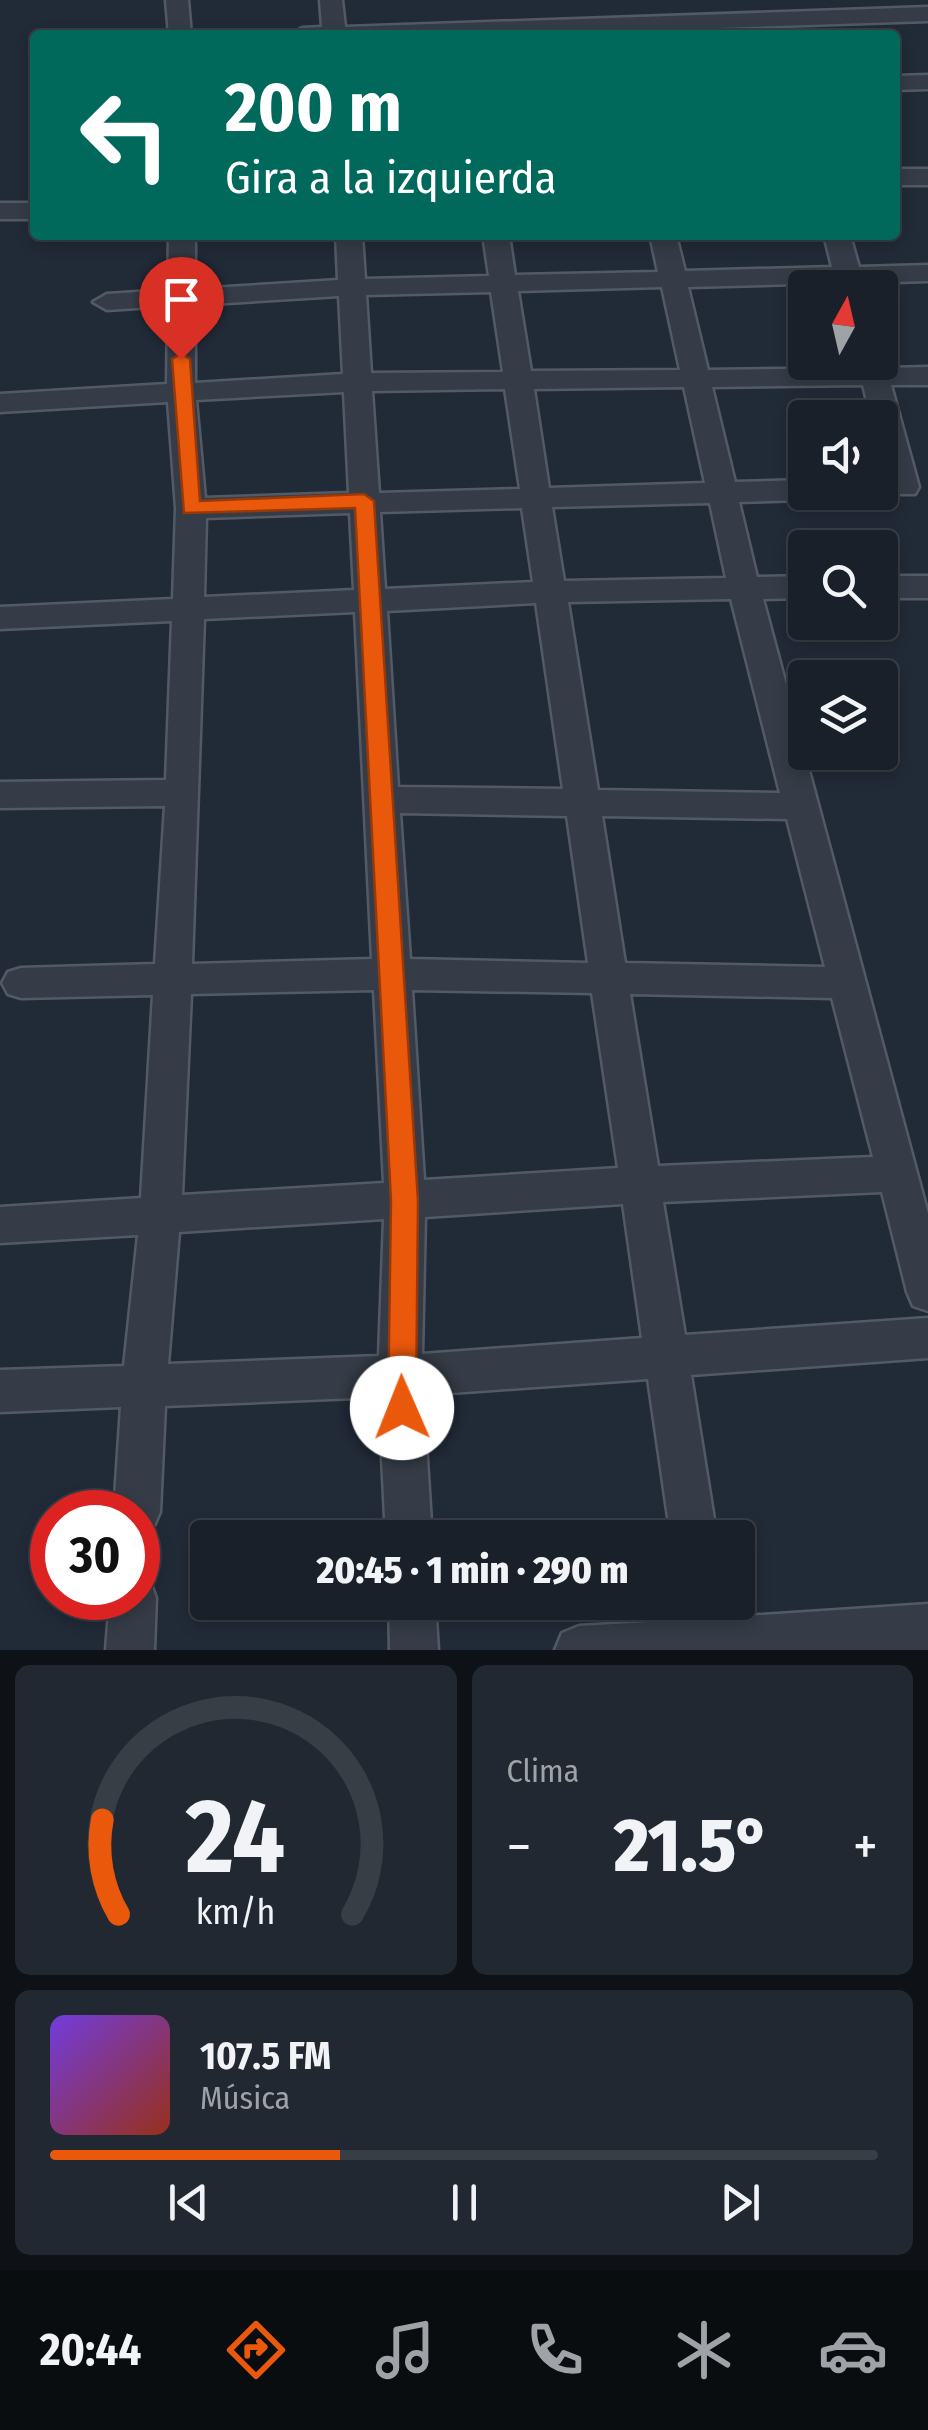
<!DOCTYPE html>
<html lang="es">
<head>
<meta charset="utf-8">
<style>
	:root { --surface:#192029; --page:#222831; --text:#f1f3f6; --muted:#9fa3a8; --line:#373e46; --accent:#ea580c }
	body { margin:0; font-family:"Fira Sans Condensed",sans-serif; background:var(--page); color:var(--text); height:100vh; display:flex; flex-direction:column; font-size:38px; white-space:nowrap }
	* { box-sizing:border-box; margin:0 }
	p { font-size:32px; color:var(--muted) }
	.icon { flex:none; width:55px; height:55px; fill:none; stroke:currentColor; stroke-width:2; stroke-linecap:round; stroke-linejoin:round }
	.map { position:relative; height:1650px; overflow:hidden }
	.sheet { display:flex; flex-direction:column; gap:15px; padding:15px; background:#0e1217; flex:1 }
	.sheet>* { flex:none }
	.guide { position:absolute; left:30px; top:30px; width:870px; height:210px; border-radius:10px; box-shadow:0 5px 15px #0003,0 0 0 2px var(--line); background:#00695c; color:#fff; overflow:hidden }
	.needle { width:65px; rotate:8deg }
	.buttons { position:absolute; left:788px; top:270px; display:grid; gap:20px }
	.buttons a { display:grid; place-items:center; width:110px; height:110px; border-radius:10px; background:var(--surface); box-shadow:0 5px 15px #0003,0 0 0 2px var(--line); font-size:50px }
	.speed { position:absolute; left:30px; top:1490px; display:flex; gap:20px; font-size:50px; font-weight:700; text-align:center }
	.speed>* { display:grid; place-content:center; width:130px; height:130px; border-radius:50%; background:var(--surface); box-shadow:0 5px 15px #0003,0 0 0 2px var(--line); line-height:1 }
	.speed .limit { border:15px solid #d22; background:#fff; color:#111 }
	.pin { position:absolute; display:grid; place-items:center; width:85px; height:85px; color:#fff; margin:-102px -42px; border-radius:50% 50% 50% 0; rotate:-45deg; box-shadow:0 0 10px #0007 }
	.pin .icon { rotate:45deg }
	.me { position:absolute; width:110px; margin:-55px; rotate:359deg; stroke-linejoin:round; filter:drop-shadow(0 0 8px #0008) }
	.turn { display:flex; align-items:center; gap:35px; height:210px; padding:0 30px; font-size:45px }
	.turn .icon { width:130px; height:130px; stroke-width:2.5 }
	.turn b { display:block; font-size:70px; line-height:85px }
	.big { font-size:75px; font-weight:800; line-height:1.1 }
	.sheet .tile { flex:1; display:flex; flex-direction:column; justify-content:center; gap:15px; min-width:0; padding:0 35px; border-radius:15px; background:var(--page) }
	.sheet .dial { align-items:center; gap:0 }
	.dial svg { height:260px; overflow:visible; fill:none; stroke:var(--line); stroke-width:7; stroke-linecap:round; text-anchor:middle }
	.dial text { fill:var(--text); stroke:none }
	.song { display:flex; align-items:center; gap:30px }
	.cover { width:120px; height:120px; border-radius:15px; background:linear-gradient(135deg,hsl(260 70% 55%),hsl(10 70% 35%)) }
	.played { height:10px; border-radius:5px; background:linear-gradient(90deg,var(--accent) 35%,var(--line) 35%) }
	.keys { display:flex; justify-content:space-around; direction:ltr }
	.heat { display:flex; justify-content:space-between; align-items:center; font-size:55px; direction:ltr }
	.sheet .tiles { flex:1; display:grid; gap:15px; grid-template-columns:1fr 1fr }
	.tile:last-child { grid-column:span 2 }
	.trip { position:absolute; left:190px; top:1520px; width:565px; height:100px; border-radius:10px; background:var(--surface); box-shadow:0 5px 15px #0003,0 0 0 2px var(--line); font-weight:800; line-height:100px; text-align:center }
	.menu { display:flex; height:160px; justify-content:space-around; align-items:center; background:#0a0d10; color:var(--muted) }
	.menu .icon { width:70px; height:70px }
	.menu .active { color:var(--accent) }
	.menu b { font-size:45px; color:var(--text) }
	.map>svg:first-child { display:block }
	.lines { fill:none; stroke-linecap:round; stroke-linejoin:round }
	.minor-casing { stroke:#525a65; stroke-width:5 }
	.minor { fill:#353c47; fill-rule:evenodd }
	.route { fill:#ea580c; stroke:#983908; stroke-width:2.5 }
</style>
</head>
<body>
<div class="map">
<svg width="928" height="1650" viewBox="0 0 928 1650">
	<rect width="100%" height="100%" fill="#212a37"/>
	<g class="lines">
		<defs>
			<g id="minor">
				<polygon points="166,0 188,0 191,35 169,35"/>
				<polygon points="320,0 342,0 345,27 928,7 928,21 506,35 291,35 302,28 322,27"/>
				<polygon points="928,75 928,89 895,90 895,76"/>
				<rect x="895" y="169" width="33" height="16"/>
				<rect x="0" y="203" width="35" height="16"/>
				<path d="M169,235h26v54l143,-9 -2,-45h26l3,44 124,-3 -6,-41h26l6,40 143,-3 -8,-37h26l9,36 147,-4 -8,-32h26l9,32 69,-2v16l-65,2 1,5h-27l-1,-5 -148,4 20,83 151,-2 -2,-6h23v-6l7,12 41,-1v18h-37l28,102 -4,7h-22c-13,-23 -13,-51 -13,-76h-9l-8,-33 -151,2 23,95 70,-2v12h13l-13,8 -66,2 18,75 48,-1v22l-42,1 165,615v97l-15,-5 -6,-14 -25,-100 -219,10 22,133 243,-17v40l-237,17 26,163h-46l-23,-159 -225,16 9,143h-46l-7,-141 -214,9 -5,106 -7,16 -15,6v-22h-24l7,-105 -121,5v-42l124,-4 14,-131 -138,8v-36l141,-9 12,-203 -132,3 -13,-4 -6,-11 6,-11 13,-4 134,-4 10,-158 -165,2v-26l166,-2 6,-159 -172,8v-22l173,-8 3,-91 -8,-106 -168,10v-18l167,-10 1,-78 -61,4 -14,-8 14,-8 61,-4zM662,287l18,83 -149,1 -13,-80zM491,292l12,80 -132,1 -5,-78zM339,296l4,78 -148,9v-78zM684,387l21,96 -156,5 -15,-99zM505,389l15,100 -141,4 -7,-102zM344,392l5,101 -144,5 -9,-98zM710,503l16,75 -162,3 -12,-74zM522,508l11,74 -148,7 -5,-77zM350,513l4,77 -150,7 2,-79zM731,599l49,194 -182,-3 -30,-188zM536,603l27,186 -165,-2 -11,-176zM355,612l17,347 -180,5 12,-345zM400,813l167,3 21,147 -178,-4zM602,816l185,3 38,148 -200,-4zM374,990l10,193 -202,12 9,-201zM412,990l180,3 26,175 -194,12zM630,994l202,4 41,159 -215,9zM623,1204l19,134 -220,16 3,-137zM384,1219l-5,137 -211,8 11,-132z"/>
				<rect x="880" y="576" width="48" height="22"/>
				<polygon points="138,1576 150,1581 156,1598 154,1650 106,1650 110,1598 138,1598"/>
				<polygon points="389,1602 435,1602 438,1650 390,1650"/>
				<polygon points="681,1602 728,1602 730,1617 928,1604 928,1650 555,1650 562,1633 579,1626 683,1620"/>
			</g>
		</defs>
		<use href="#minor" class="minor-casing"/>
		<use href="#minor" class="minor"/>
	</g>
	<polygon class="route" points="181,354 190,359 200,501 364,494 374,501 418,1201 416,1408 412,1418 402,1422 392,1418 388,1408 391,1201 355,508 184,513 172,359"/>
</svg>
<div class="buttons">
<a><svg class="needle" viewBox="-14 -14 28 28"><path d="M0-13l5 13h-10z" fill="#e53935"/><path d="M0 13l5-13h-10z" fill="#9fa3a8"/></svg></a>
<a><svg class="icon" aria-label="sound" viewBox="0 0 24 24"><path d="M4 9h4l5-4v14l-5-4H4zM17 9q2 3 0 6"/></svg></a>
<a><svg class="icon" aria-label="search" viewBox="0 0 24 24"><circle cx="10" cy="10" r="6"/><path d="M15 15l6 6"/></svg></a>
<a><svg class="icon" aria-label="layers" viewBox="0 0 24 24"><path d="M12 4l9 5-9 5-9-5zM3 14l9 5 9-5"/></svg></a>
</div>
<div class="speed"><div class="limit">30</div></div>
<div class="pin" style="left:181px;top:359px;background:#d93025"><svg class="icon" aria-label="arrive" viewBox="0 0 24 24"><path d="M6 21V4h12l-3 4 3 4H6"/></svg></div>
<svg class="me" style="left:402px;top:1408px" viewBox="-20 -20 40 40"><circle r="19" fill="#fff"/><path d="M0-13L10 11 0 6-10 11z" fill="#ea580c"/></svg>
<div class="trip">20:45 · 1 min · 290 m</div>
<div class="guide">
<div class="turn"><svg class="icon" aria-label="left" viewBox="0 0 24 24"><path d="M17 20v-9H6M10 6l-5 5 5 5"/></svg><div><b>200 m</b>Gira a la izquierda</div></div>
</div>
</div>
<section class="sheet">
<div class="tiles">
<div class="tile dial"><svg viewBox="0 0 100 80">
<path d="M14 69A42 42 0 1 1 86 69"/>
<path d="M14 69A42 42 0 0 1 9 40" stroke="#ea580c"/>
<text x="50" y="56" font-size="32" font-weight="700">24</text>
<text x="50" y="72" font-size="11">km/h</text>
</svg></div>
<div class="tile"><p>Clima</p>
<div class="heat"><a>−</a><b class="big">21.5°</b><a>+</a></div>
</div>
<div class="tile">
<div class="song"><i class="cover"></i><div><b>107.5 FM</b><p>Música</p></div></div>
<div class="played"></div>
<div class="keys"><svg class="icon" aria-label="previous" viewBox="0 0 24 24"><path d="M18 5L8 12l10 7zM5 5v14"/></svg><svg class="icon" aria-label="pause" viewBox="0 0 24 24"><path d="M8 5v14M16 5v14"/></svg><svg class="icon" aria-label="next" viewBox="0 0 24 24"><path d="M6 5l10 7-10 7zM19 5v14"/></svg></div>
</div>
</div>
</section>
<nav class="menu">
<b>20:44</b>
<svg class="icon active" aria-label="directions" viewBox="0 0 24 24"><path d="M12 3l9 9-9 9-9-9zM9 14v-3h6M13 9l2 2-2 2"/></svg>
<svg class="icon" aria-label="music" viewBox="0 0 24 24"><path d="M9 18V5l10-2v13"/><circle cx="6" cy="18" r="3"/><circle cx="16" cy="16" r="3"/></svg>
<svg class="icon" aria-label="phone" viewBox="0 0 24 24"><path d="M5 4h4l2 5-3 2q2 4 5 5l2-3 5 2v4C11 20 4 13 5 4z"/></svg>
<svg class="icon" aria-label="climate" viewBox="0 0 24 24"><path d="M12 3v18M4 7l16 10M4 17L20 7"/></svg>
<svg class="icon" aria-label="car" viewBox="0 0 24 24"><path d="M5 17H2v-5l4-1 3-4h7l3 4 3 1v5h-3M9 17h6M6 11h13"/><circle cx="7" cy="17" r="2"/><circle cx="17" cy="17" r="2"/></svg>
</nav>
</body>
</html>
